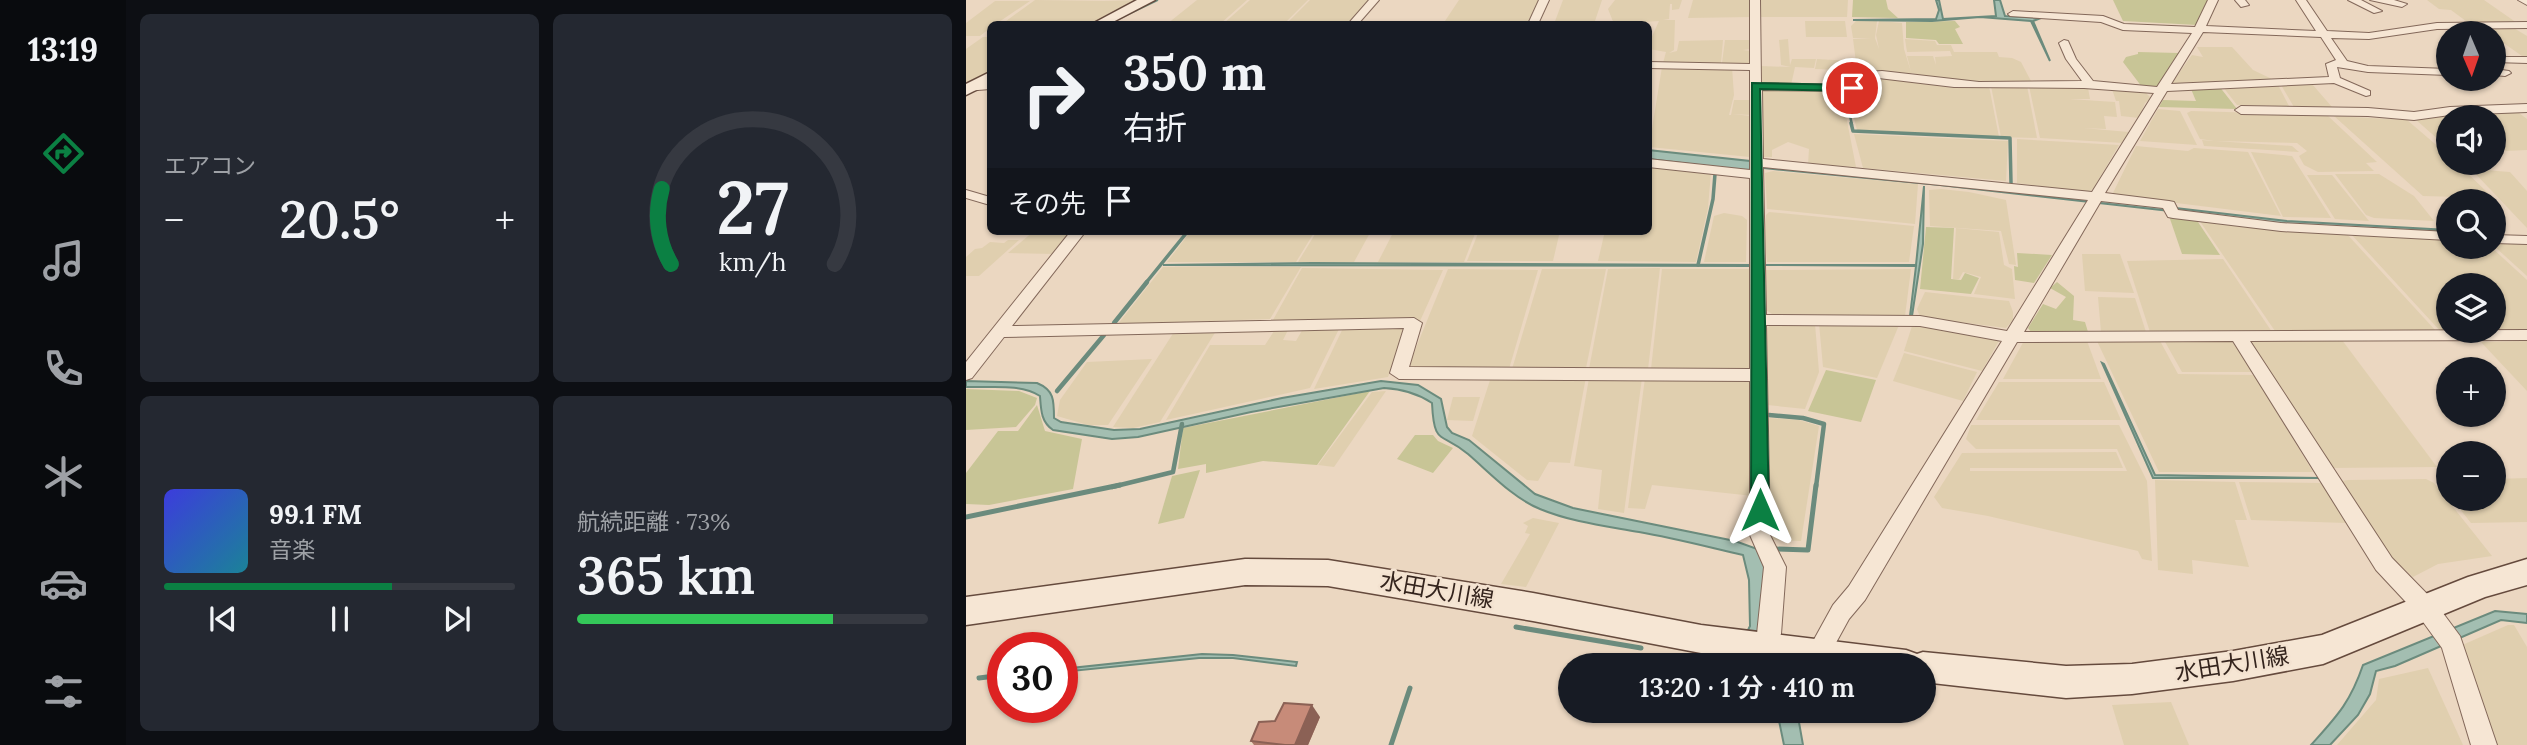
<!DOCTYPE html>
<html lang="ja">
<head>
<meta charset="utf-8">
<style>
	:root { --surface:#171b24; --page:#242831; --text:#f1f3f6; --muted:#9ea1a6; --line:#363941; --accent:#0b8043 }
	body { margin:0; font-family:Lora,"Noto Sans JP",serif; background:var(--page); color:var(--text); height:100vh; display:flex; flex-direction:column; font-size:26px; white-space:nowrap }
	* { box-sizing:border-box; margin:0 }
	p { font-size:23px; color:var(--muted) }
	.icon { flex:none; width:38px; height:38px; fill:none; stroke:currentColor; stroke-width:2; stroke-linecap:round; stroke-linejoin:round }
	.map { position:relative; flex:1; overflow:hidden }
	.details { display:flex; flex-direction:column; gap:14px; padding:14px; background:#0d0f14; width:840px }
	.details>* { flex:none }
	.banner { position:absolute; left:21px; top:21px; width:665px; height:214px; border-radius:10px; box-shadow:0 2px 5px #0004; background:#171b24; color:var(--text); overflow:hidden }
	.needle { width:46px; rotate:178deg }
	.buttons { position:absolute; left:1470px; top:21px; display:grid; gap:14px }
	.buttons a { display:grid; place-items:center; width:70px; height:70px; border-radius:50%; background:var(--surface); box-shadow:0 2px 5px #0004; font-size:35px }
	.speed { position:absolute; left:21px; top:632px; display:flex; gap:14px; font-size:35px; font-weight:700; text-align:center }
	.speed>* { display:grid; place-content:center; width:91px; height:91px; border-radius:50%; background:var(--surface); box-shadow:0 2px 5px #0004; line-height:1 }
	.speed .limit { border:10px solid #d22; background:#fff; color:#111 }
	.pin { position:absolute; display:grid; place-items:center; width:60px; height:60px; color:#fff; margin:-30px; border:4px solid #fff; border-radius:50%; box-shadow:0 2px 7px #0007 }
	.me { position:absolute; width:77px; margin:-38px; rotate:0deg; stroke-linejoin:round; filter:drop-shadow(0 0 5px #0008) }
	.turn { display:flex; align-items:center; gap:24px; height:147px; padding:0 21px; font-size:32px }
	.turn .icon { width:91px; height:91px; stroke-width:2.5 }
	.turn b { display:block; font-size:49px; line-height:60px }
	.then { display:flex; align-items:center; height:66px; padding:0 21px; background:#0003; gap:14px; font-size:26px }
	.big { font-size:52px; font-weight:600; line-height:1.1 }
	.details .tile { flex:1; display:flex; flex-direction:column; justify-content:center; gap:10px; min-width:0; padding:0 24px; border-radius:10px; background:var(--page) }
	.details .dial { align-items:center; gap:0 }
	.dial svg { height:182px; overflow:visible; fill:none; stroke:var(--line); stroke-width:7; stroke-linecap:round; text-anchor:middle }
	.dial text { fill:var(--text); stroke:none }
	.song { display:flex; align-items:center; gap:21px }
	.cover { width:84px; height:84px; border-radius:10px; background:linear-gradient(135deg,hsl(240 70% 55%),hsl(190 70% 35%)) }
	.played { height:7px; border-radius:4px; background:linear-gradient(90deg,var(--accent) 65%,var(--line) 65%) }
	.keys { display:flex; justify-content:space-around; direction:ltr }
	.heat { display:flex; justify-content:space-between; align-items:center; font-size:38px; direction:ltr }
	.charge { height:10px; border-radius:5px; background:linear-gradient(90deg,#34c759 73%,var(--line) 0) }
	.details .tiles { flex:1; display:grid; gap:14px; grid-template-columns:repeat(2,1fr) }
	.trip { position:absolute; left:592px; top:653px; width:378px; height:70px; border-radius:35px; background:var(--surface); box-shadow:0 2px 5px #0004; font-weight:600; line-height:70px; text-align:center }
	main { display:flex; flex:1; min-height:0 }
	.tabs { display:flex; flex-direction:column; width:126px; justify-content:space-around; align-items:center; background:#090b0e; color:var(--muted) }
	.tabs .icon { width:49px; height:49px }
	.tabs .active { color:var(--accent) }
	.tabs b { font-size:32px; color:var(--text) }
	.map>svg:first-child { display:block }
	.farmland { fill:#e0cfaf; fill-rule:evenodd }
	.green { fill:#c8c596 }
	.water { fill:#a3beb1; stroke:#6b8b7d; stroke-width:2 }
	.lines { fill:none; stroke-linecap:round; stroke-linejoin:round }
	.stream-far3 { stroke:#6b8b7d; stroke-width:2.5 }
	.stream-far2 { stroke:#6b8b7d; stroke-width:3.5 }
	.stream-far1 { stroke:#6b8b7d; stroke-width:4.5 }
	.stream { stroke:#6b8b7d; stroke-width:5 }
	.street-casing { stroke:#83685a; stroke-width:2 }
	.secondary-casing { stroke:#654a3d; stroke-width:3 }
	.street { fill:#f6e6d4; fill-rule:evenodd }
	.secondary { fill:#f6e6d4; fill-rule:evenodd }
	.wall { fill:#ab7868 }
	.shaded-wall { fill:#8b6155 }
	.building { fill:#c78b79; stroke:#8b6155; stroke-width:2 }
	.route { fill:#0b8043; stroke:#07532c; stroke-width:2 }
	.labels { text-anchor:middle; stroke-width:5; stroke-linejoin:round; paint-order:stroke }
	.near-street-label { font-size:23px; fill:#34241d; stroke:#f3e2d0 }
</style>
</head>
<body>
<main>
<nav class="tabs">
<b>13:19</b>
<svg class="icon active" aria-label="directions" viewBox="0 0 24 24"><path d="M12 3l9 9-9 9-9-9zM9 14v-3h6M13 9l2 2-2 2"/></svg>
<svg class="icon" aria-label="music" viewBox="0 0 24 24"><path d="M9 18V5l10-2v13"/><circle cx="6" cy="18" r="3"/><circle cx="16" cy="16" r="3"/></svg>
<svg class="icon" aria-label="phone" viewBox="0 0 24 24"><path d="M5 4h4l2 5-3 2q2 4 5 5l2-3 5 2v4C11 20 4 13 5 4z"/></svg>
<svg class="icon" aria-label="climate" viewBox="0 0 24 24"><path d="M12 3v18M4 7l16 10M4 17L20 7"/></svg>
<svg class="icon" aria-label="car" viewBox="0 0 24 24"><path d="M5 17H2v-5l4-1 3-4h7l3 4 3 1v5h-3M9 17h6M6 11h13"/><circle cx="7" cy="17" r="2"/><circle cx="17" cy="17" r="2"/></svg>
<svg class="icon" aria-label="filters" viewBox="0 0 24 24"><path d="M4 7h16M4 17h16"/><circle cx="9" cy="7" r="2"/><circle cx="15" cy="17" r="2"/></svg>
</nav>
<section class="details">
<div class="tiles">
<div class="tile"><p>エアコン</p>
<div class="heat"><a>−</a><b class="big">20.5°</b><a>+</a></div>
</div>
<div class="tile dial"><svg viewBox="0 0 100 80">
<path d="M14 69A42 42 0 1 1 86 69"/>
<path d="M14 69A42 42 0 0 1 10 36" stroke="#0b8043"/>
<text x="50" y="56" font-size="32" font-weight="700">27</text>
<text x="50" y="72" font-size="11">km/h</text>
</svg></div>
<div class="tile">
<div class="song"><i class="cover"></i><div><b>99.1 FM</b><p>音楽</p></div></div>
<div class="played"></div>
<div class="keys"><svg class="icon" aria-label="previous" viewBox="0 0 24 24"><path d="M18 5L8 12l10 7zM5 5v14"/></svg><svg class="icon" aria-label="pause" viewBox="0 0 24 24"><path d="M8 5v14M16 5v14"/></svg><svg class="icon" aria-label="next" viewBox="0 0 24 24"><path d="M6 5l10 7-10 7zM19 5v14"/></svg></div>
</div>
<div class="tile"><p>航続距離 · 73%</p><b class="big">365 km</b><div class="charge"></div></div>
</div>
</section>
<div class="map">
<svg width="1561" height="745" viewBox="0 0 1561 745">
	<rect width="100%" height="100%" fill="#ebd7c1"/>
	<g class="farmland">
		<polygon points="69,0 138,1 176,0 138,19 147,11 125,24 36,24"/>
		<polygon points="231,0 281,0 254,24 201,24"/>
		<polygon points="284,0 342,0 318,24 257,24"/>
		<polygon points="344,0 403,0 381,24 320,24"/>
		<polygon points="493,0 575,0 564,23 560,24 477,24"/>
		<polygon points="597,0 636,0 628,24 588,24"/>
		<polygon points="649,0 716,0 713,9 706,10 706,4 704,4 703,19 697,20 709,20 708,50 703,53 711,51 713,41 757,40 755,63 697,63 700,52 683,49 683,43 693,21 648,24 642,9"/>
		<polygon points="727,0 785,0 785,17 722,18"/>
		<polygon points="794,0 882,0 881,17 795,17"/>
		<polygon points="1461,0 1518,0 1551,23 1504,24 1485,10 1473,9"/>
		<polygon points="29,1 64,1 30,24 24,24 24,28 14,36 0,36 0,23"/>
		<polygon points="839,21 879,21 881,37 840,37"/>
		<polygon points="890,21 911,21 909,38 913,49 910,35 913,21 936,23 938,49 945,72 941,56 967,56 970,65 969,57 986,56 984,51 941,52 939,39 969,41 971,45 985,45 988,52 1031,52 1033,57 1046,58 1055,62 1066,83 993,83 945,73 946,76 895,72 891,70 887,39 905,38 887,38 885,26"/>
		<polygon points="1515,27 1546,27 1561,36 1561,56 1556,56"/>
		<polygon points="17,37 24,37 24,73 0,83 0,49"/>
		<polygon points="822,39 824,65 826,59 850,59 848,68 829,67 825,85 795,83 794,66 825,67 815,65 814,50 813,40"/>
		<polygon points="759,40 785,40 785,49 777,50 785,51 785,64 756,63"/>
		<polygon points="1231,47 1266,47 1287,70 1308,80 1205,84 1226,55 1237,57"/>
		<polygon points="851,59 886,61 887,85 857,86 863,70 876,70 849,69"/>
		<polygon points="696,67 766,67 768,95 763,115 765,115 768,100 786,100 785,115 766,114 785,116 784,157 683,147"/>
		<polygon points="901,75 976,86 1023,86 1033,137 891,130 881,90 894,76"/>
		<polygon points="1346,84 1366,107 1328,107 1315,85"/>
		<polygon points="1312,85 1323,106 1271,105 1257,87"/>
		<polygon points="1025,86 1061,86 1071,138 1035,137"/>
		<polygon points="1063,86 1122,88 1124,99 1103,99 1149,102 1151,117 1138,116 1140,129 1117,128 1163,132 1157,143 1074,138"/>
		<polygon points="795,88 875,90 890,167 842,165 843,149 822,142 806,150 806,157 797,157"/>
		<polygon points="1146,89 1177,90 1185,98 1179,103 1173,118 1155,116 1153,101 1150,101"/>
		<polygon points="1192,109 1214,111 1231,145 1174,141"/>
		<polygon points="1549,110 1561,119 1561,150 1540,151 1528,141 1528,117 1495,117 1489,112"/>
		<polygon points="1225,111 1361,115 1411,162 1400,163 1408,171 1352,172 1338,165 1333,156 1341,151 1331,143 1249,141 1326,146 1333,152 1238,146 1236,140 1248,141 1234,139 1221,113"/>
		<polygon points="1487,113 1493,117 1482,117 1482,148 1449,119"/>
		<polygon points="1368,116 1441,120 1482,155 1482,163 1491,163 1527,198 1457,196"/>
		<polygon points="888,134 1042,141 1040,181 897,168"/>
		<polygon points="1051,139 1153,145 1127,189 1121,192 1051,183"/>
		<polygon points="1170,146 1222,151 1228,148 1282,152 1315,216 1146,195"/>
		<polygon points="1285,152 1326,156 1365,218 1317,217"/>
		<polygon points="683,165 745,172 742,208 730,262 632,261 639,231 682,231"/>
		<polygon points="1505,169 1544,172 1561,191 1561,228"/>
		<polygon points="807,171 952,184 949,224 801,209 799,173"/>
		<polygon points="1369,174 1413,174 1448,196 1468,221 1408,218 1400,215"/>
		<polygon points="1341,175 1366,175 1403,221 1369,219"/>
		<polygon points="975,189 1003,192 1040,200 1050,265 1043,264 1035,231 964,226 963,190"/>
		<polygon points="803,212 948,226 943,262 801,262 798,234 800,215"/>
		<polygon points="758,213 776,216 781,220 780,262 738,262 748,216"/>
		<polygon points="1233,220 1380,233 1470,331 1309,331"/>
		<polygon points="990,228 1033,232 1038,265 1046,269 1049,299 1008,294 1015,277 997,272 993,279 987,279"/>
		<polygon points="68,231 108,231 90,254 42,253"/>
		<polygon points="225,231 349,231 330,262 201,262"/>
		<polygon points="351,231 405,231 388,262 332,262"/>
		<polygon points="428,231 510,231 498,262 412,262"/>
		<polygon points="513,231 594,231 587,261 501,261"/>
		<path d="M1385,234l97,5v8h43l36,33v52l-85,1zM1482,285h46v46h-46z"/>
		<polygon points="42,240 53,240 13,276 0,276 0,257 9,249 16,248 24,242 38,243"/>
		<polygon points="1528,242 1561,243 1561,276 1528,246"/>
		<polygon points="1116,254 1154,254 1168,293 1119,291"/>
		<polygon points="1257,259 1306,332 1184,332 1161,261"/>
		<polygon points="197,267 335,267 304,319 152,324"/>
		<polygon points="336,268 477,270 454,321 447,319 307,320"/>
		<polygon points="694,268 682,369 623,369 642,269"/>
		<polygon points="482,269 572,270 543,369 449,369 443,365"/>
		<polygon points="576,269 640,269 620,368 546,369"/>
		<polygon points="696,269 784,269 786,362 783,368 777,370 685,369"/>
		<polygon points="945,269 939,316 806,314 800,310 800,270"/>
		<polygon points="959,292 1043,301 1047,312 1047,320 1040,328 954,317 951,309"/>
		<polygon points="1132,297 1169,298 1180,332 1135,332"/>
		<polygon points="853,323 933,325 911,378 857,367"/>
		<polygon points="806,324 849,324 853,372 839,409 801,405 801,328"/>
		<polygon points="433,325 442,330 422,377 348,389 378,326"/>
		<polygon points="946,326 1029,336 1034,339 1016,371 938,351"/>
		<polygon points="338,327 374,327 344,388 200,420 244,345 299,345 310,328 323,328 317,340 330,341"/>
		<polygon points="250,331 194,422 167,428 147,427 208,332"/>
		<polygon points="1059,339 1121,341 1135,379 1037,379"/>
		<polygon points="1130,339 1193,339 1212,374 1288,375 1347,472 1193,472"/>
		<polygon points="1198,340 1267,340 1286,372 1216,372"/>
		<polygon points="1285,340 1376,340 1471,467 1363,468 1282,342"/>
		<polygon points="1561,341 1561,391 1515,342"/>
		<polygon points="938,353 1011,372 997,401 927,381"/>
		<polygon points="186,359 142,425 122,425 91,416 94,400 121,362"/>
		<polygon points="525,377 620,377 604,463 583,462 572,481 561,480 506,436"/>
		<polygon points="623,378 676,378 658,513 632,509 636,470 608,466"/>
		<polygon points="679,378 786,382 787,496 686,485 679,509 662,508"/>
		<polygon points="1033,382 1138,382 1155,420 1010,420"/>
		<polygon points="420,391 368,467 352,465 406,392"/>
		<polygon points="487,397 514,397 507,421 481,420"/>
		<polygon points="803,418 833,420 853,426 835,541 804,540"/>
		<polygon points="1005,425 1153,425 1181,481 1186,561 1176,559 1172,551 1022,516 976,508 968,497 996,453 1150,452 1157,468 1004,468 1004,471 1161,471 1151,449 1010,449 1000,439"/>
		<polygon points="1561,478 1561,522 1505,523 1486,499 1528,499 1528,479"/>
		<polygon points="1460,479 1468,483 1526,556 1472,564 1447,577 1428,560 1375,484 1376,481 1382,480"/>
		<polygon points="1189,480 1269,482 1281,520 1269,520 1283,567 1226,560 1227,574 1192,570"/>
		<polygon points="1273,482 1356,483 1380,523 1285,520"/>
		<polygon points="567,518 593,523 560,587 535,584 564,534 559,533 562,526 557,523"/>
		<polygon points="1542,625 1548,625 1561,647 1561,745 1526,745 1494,646"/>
		<polygon points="1462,668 1497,745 1371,745 1410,700 1413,679"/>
		<polygon points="1205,702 1223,745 1158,745 1146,705"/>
	</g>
	<g class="green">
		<polygon points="887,0 920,0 922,9 932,18 886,17"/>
		<polygon points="1147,0 1243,0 1231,25 1157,21"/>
		<polygon points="989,21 994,27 989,29 997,44 973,44 970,40 940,38 940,22"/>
		<polygon points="1172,52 1213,53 1190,88 1176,87 1157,62 1160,57 1172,54"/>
		<polygon points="1253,86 1271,109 1193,107 1197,100 1230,101 1225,89"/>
		<polygon points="1203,216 1230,219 1254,255 1216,254"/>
		<polygon points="960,227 988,228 985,279 995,280 999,273 1013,278 1005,294 954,289"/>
		<polygon points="1051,253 1086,255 1068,283 1049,280 1048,266 1052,267"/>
		<polygon points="1091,282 1108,296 1107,320 1119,322 1122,332 1065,332 1062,328 1077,304 1090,309 1100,297 1084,288"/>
		<polygon points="860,370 910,380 895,422 842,411"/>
		<polygon points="0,389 53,391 71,398 69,405 50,427 0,430"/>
		<polygon points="404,391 351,465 297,461 240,473 240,464 212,469 217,428"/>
		<polygon points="71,405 79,431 116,439 107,489 23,505 0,504 0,473 32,431 52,431"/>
		<polygon points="449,435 467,435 472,441 487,448 467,473 431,459"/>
		<polygon points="234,470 218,518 192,524 206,476"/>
	</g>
	<g class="water">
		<polygon points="970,0 973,0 977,19 1030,16 1028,0 1034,0 1039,16 1075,18 1067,21 1084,61 1065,21 1014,17 966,21 887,20 970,19 973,10"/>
		<polygon points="682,150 784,161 786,168 781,171 683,159"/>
		<polygon points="798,166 1115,197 1321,221 1482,230 1482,232 1328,225 974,185 797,168"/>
		<polygon points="958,186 957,244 946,316 944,316 950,266 798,265 950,265"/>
		<polygon points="346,263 785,265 785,266 197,265"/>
		<polygon points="1136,363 1138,364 1189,475 1353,478 1187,478"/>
		<path d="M0,381l71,2c17,7 17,17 17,35l7,4 53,8 26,-1 142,-31 99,-17 37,4 23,14 6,28 5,6 17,7 66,54 38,14 162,33 25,9 11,19 -7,62 14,34h-17l-14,-33 3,-6 -1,-46 -6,-25c-35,-8 -69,-17 -104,-23 -33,-6 -68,-10 -99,-23 -27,-11 -50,-36 -72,-55 -27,-23 -34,-7 -36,-51 -15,-10 -29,-14 -48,-15l-133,24 -113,25 -26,2 -59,-9c-12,-8 -12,-20 -13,-34 -19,-13 -51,-8 -74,-9z"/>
		<path d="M1529,611l32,3v9l-26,-3 -106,46 -19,5 -6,23 -12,21 -28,30h-19c26,-29 39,-42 52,-80z"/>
		<polygon points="236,654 267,655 331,662 330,666 267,658 233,658 96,672 96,669"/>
		<polygon points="811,711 831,711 837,745 818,745"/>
	</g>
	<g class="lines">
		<g class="stream-far3">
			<polyline points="141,24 191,0"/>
			<polyline points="1478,59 1482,62"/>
			<polyline points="879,92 886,125"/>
		</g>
		<g class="stream-far2">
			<polyline points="885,123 887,131 1044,138 1045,183"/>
			<polyline points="732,265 747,199 749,174"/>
			<polyline points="179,284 222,231"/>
		</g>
		<g class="stream-far1">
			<polyline points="148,323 181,282"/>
			<polyline points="91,391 138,335"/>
			<polyline points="803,415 837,418 858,424 850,487"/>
			<polyline points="146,487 207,472 216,424"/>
		</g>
		<g class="stream">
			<polyline points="0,517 154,485"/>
			<polyline points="809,549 842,550 850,485"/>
			<polyline points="550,627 675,648"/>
			<polyline points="13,678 37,675"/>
			<polyline points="425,745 444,688"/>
		</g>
		<defs>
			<g id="street">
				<polygon points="403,0 413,0 392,24 382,24"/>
				<polygon points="573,0 583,0 572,24 562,24"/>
				<path d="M784,0h10l1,83 89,2 3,-12 29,-2 97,11 103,-1 -16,-22 -7,-16 5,-3 4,1 8,18 17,22 64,6 35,-54 -69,-3 -22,-8 -91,-6 -2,-2 5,-3 90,5 21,8 71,3 13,-27h10l-12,26 110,5 -20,-31h10l21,31 42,2 68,-10 90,-1v6l-90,1 -68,10 -38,-1 16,23 21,5 80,3v6l-80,-3 -31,-5 3,11 30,13v4l-4,1 -32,-13 -167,8 -62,102 64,8 5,1 4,8 103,13 167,9v8l-167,-9 -108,-13 -5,-1 -5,-9 -62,-7 -77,131 503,-2v10l-277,1 142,217 42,43 26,35 37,109h-26l-29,-97 -24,-33 -42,-45 -143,-229 -216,1 -152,258 -16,19 -23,42 -8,4 -8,-4 -4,-7 27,-49 16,-19 153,-245 -82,-15 -154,-1 4,210 16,32 -5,67 -4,7 -8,3 -8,-3 -4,-7 7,-67 -14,-32v-154l-351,-2 -9,-6 14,-45 -400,9 -32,41 -6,2v-18l105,-131h15l-74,95 402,-8 8,5 -13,44 341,2v-191l-102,-11v-8l102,11v-100l-102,-2v-6l102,2zM1237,32l118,5 15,23 -10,4 3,13 -158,7zM904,77l84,10 130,1 70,5 -62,99 -329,-33 -1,-69 90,1 10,-4 1,-9zM797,167l325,33 -81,131 -87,-15 -154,-1z"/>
				<polygon points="1269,0 1279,0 1283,5 1275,7"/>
				<polygon points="1382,0 1395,0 1416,11 1408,13"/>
				<polygon points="1404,0 1428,0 1441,4 1436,7"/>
				<polygon points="1552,0 1561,0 1561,5"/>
				<polygon points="1532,57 1561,57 1561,63 1528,62 1528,58"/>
				<polygon points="1528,69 1543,71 1545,73 1539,76 1528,75"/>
				<polygon points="24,83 24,89 0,91 0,85"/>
				<polygon points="1561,104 1561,112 1484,115 1448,120 1402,116 1275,114 1269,110 1275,106 1402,108 1448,112 1484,107"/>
				<polygon points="0,190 24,197 24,205 0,198"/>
				<polygon points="1528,235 1561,236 1561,244 1528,243"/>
			</g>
			<g id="secondary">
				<polygon points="171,0 189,0 143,24 126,24"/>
				<polygon points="24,72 24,83 0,95 0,84"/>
				<polygon points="279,559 362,560 567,593 735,625 940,650 951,654 957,652 1100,666 1166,664 1267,651 1356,635 1502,577 1561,559 1561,585 1519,597 1357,664 1267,681 1166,694 1100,698 957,682 957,665 824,665 735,653 567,621 362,586 279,585 0,625 0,597"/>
			</g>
		</defs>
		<use href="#street" class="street-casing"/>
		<use href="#secondary" class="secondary-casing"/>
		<use href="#street" class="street"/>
		<use href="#secondary" class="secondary"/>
	</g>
	<polygon class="wall" points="354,717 342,745 288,745 285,741 309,721"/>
	<polygon class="shaded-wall" points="346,705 354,717 342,745 329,745"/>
	<polygon class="building" points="318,703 346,705 329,745 319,745 285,741 293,722 309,721"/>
	<polygon class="route" points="786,83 886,85 891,88 886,91 794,89 803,510 801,515 794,517 788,515 785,510"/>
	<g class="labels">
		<g class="near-street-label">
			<text transform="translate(471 590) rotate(10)" y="8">水田大川線</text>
			<text transform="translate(1266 664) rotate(-9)" y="8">水田大川線</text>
		</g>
	</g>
</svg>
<div class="buttons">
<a><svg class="needle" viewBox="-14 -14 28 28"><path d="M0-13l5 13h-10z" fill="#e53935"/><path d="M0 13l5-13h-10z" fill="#9ea1a6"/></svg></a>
<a><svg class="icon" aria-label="sound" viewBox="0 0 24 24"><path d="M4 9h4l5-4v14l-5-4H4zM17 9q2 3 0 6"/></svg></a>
<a><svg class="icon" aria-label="search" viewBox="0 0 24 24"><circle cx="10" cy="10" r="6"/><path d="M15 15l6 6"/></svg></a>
<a><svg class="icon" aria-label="layers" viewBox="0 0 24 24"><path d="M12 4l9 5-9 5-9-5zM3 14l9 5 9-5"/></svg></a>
<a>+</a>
<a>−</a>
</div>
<div class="speed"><div class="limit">30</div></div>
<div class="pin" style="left:886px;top:88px;background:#d93025"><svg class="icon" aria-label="arrive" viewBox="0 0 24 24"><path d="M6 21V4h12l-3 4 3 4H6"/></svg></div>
<svg class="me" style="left:794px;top:510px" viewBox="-20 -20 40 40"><path d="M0-17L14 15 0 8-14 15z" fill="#0b8043" stroke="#fff" stroke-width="4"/></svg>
<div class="trip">13:20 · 1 分 · 410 m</div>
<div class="banner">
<div class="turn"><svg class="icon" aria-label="right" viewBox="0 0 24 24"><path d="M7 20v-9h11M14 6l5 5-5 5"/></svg><div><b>350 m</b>右折</div></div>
<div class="then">その先<svg class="icon" aria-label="arrive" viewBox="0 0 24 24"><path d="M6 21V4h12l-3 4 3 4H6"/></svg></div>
</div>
</div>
</main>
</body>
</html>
